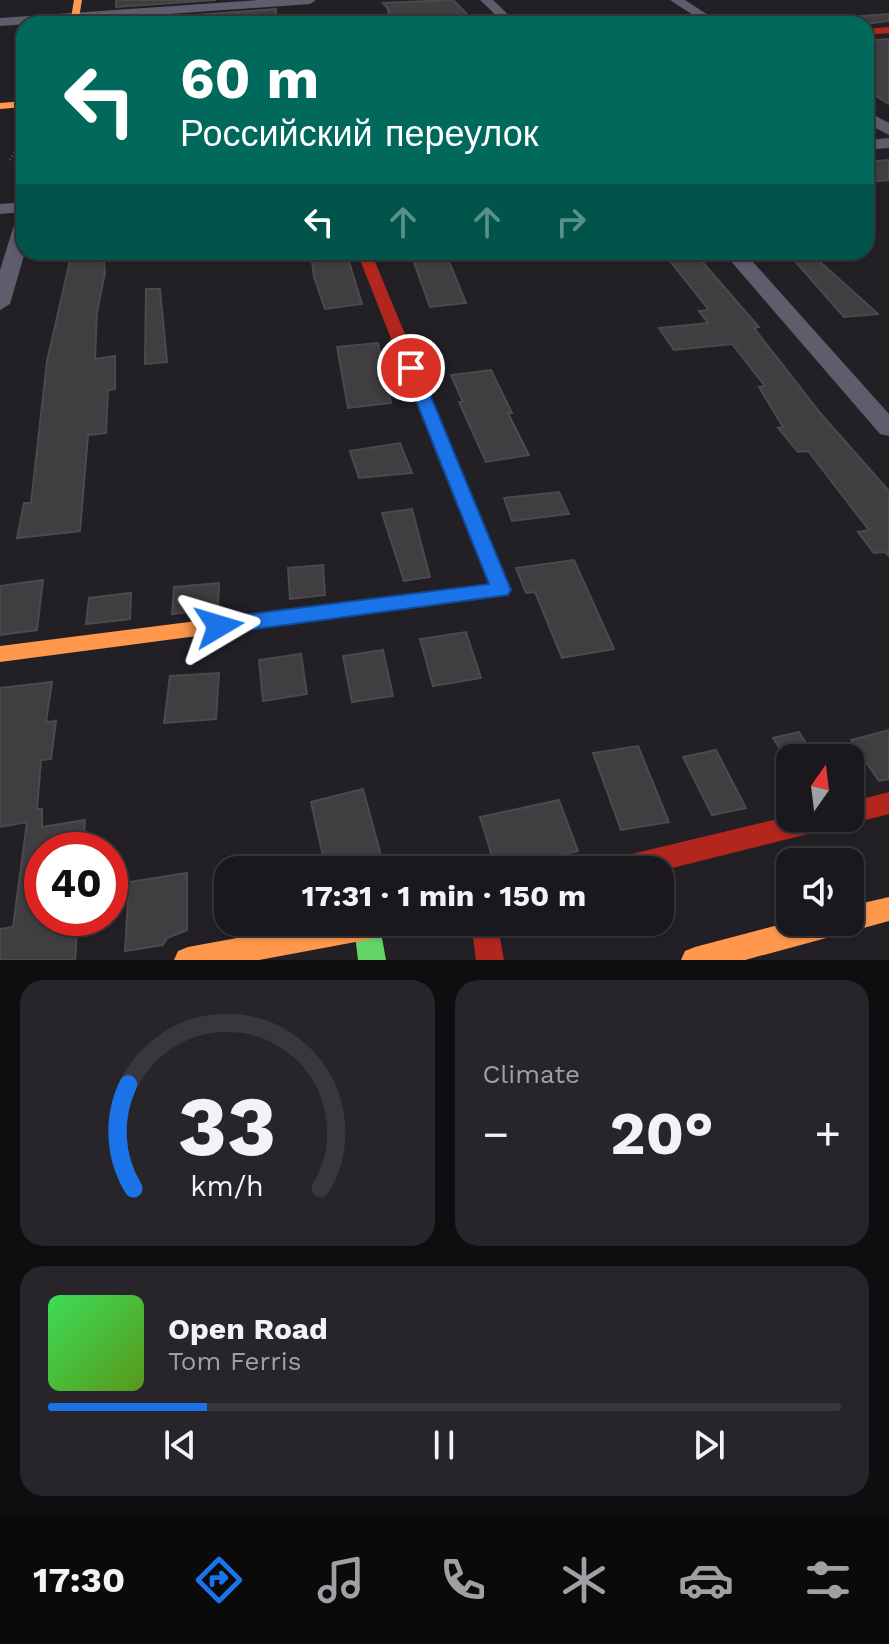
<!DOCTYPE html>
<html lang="en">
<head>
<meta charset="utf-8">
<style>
	:root { --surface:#1a181c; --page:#272529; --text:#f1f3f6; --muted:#9fa0a3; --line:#38373b; --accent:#1a73e8 }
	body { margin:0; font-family:"Work Sans",sans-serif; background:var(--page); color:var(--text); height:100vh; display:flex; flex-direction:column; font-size:30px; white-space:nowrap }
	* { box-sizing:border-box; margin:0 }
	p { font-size:26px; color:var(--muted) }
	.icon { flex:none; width:44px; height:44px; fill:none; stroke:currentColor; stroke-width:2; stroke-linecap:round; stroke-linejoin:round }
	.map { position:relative; height:960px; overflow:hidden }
	.side { display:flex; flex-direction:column; gap:20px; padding:20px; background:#0e0d0f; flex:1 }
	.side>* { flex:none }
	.banner { position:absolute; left:16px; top:16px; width:858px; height:244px; border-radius:24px; box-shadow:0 2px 6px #0004,0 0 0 2px var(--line); background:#00695c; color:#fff; overflow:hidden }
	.needle { width:52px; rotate:14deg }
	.controls { position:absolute; left:776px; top:744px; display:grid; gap:16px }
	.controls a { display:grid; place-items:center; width:88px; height:88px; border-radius:16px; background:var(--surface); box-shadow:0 2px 6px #0004,0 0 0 2px var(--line); font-size:40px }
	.speed { position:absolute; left:24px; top:832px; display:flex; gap:16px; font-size:40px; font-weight:700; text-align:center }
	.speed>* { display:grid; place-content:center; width:104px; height:104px; border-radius:50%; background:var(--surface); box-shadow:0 2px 6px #0004,0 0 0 2px var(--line); line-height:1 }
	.speed .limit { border:12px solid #d22; background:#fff; color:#111 }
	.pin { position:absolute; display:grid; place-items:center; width:68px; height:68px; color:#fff; margin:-34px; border:4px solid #fff; border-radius:50%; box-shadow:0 2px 8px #0007 }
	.me { position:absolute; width:88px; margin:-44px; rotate:83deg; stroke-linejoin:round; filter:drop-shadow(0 0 6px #0008) }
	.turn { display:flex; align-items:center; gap:28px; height:168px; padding:0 32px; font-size:36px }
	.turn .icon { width:104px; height:104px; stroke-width:2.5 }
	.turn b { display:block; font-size:56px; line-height:68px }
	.lanes { display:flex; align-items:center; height:76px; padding:0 32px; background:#0003; justify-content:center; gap:40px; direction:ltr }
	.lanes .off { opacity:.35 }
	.big { font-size:60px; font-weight:700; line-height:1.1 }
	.side .widget { flex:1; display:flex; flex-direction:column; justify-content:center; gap:12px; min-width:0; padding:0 28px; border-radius:24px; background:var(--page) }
	.side .dial { align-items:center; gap:0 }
	.dial svg { height:208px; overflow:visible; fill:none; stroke:var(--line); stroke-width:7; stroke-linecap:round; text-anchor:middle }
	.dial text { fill:var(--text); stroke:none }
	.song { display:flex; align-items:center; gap:24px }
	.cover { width:96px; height:96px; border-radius:12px; background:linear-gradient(135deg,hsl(130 70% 55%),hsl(90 70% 35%)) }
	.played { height:8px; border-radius:4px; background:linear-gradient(90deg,var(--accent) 20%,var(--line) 20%) }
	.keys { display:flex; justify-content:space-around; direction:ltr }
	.heat { display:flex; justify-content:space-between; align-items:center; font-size:44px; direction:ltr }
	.side .tiles { flex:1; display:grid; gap:20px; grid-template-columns:1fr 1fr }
	.widget:last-child { grid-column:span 2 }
	.trip { position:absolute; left:214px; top:856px; width:460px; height:80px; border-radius:24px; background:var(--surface); box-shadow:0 2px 6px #0004,0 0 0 2px var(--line); font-weight:700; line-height:80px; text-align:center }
	.tab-bar { display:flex; height:128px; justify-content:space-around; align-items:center; background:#0a0a0b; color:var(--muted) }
	.tab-bar .icon { width:56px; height:56px }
	.tab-bar .active { color:var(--accent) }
	.tab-bar b { font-size:36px; color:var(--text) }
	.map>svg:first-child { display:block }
	.building { fill:#413e42; stroke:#4c494d; stroke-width:2 }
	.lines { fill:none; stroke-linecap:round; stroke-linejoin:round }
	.path { stroke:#595660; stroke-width:3; stroke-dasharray:1 3; stroke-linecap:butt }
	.street { fill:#5f5c6b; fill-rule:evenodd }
	.fast { fill:#63d668; fill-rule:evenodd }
	.slow { fill:#ff974d; fill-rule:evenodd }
	.jam { fill:#b3261e; fill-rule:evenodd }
	.route { fill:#1a73e8; stroke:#114b97; stroke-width:2 }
</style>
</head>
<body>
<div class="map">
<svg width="889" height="960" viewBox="0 0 889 960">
	<rect width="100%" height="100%" fill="#232025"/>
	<g class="building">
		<polygon points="116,0 216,0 116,7"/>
		<polygon points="453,0 477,24 389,24 388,9 383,3"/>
		<polygon points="276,9 276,16 115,24 115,21"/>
		<polygon points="889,14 889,21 864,24 849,24 838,18"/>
		<polygon points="889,39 889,104 866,90 866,41"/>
		<polygon points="889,160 889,180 866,182 866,162"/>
		<polygon points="72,252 103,252 105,273 97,312 95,359 115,356 115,389 108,390 106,433 88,435 80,531 17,538 24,503 31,503 47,361"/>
		<polygon points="311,252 346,252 362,304 325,309 314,277"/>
		<polygon points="787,252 809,252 878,314 844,317"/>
		<polygon points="446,254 466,303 430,307 412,257"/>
		<polygon points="699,258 759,327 754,328 821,414 889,491 889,556 885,552 874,553 858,532 869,530 808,451 798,452 778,428 783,427 759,387 765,386 732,344 674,350 659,328 708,323 699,311 709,310 670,261"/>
		<polygon points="146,289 160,289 167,362 145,364"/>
		<polygon points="378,343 391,403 348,408 337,347"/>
		<polygon points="491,370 512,413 508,413 529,455 486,462 459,402 463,402 451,375"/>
		<polygon points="400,443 412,473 359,478 350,451"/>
		<polygon points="559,492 569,514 512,521 504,498"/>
		<polygon points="412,509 430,577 404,581 382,513"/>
		<polygon points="574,560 614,649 562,658 535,592 526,593 516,568"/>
		<polygon points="323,565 325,595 290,599 288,568"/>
		<polygon points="43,580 37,630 0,635 0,586"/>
		<polygon points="219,583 218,608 172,614 174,587"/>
		<polygon points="131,593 130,619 86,624 89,598"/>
		<polygon points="466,632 481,678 433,686 420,639"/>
		<polygon points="383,650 393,696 352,702 343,656"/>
		<polygon points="301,654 307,694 263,701 259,660"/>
		<polygon points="219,673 216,719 164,723 170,676"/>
		<polygon points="52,682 46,722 56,721 51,759 41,760 37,809 42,809 42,827 85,820 83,850 42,850 42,918 78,918 75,960 0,960 0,929 13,927 27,822 0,827 0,688"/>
		<polygon points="889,730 889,779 879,781 851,740"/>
		<polygon points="799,732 816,758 786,758 773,738"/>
		<polygon points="638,746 669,822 621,830 593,753"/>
		<polygon points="716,750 746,808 712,815 683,757"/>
		<polygon points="363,789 385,870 326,870 311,802"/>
		<polygon points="559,800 578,851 496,869 480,817"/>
		<polygon points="187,873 187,930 167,938 163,945 125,951 129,882"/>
	</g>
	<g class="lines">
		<polyline class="path" points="10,160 24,136"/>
		<g class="street">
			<polygon points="259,0 316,0 310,4 0,26 0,18"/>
			<polygon points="480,0 493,0 518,24 505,24"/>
			<polygon points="670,0 685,0 722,24 707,24"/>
			<polygon points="866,111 889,123 889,135 866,123"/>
			<polygon points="889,138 889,148 866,150 866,140"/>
			<polygon points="24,202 24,212 0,214 0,204"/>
			<polygon points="24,216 25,252 10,304 0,310 0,270 15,222"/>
			<polygon points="723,252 744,252 889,414 889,436 880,434"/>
		</g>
		<polygon class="fast" points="357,922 379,922 386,960 358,960 354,927"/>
		<g class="slow">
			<polygon points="74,0 82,0 78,24 70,24"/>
			<polygon points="24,101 24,107 0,109 0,103"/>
			<polygon points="443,443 452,448 511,590 508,595 0,662 0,646 489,584 434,448"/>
			<polygon points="889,897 889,921 745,960 681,960 685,951 695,947 790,922 850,922 850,906"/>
			<polygon points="323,922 406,922 403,931 393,935 259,960 174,960 178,951 188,947"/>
		</g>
		<g class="jam">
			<polygon points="889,27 889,33 866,35 866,29"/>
			<polygon points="357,252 371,252 452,448 449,452 437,452 434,448"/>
			<polygon points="889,792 889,814 850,824 840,818 837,826 828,829 660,871 602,870 606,862 615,858 790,816 850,818 850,802"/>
			<polygon points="471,922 497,922 504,960 476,960"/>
		</g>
	</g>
	<polygon class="route" points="411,363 419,368 511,590 508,595 219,634 212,631 209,626 212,620 219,618 489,584 403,368"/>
</svg>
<div class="controls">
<a><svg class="needle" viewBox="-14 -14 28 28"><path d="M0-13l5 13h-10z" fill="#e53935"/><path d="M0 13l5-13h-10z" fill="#9fa0a3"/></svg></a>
<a><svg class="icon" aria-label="sound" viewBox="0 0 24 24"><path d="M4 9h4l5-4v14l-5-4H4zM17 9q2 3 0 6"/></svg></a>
</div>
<div class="speed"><div class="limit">40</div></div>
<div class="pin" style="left:411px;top:368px;background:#d93025"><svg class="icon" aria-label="arrive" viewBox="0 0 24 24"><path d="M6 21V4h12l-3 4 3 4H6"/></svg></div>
<svg class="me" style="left:219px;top:626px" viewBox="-20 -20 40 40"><path d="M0-17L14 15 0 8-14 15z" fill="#1a73e8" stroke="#fff" stroke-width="4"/></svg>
<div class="trip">17:31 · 1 min · 150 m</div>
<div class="banner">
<div class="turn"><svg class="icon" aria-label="left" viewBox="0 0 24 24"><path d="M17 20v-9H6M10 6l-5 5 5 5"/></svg><div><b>60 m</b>Российский переулок</div></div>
<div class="lanes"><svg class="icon" aria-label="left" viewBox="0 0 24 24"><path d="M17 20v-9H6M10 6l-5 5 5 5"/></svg><svg class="icon off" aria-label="ahead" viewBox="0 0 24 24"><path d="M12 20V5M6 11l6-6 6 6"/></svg><svg class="icon off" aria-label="ahead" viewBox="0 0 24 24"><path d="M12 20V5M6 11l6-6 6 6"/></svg><svg class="icon off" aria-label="right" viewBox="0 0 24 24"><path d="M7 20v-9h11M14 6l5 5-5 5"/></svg></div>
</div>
</div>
<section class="side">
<div class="tiles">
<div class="widget dial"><svg viewBox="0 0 100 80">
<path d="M14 69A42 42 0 1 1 86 69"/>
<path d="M14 69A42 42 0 0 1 12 29" stroke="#1a73e8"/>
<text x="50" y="56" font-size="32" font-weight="700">33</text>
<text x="50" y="72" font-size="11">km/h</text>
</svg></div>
<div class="widget"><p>Climate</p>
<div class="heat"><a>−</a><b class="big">20°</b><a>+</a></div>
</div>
<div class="widget">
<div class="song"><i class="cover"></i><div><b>Open Road</b><p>Tom Ferris</p></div></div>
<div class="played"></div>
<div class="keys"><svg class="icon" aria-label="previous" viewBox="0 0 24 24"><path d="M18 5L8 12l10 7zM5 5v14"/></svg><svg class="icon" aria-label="pause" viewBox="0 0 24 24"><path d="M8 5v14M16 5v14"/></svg><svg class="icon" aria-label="next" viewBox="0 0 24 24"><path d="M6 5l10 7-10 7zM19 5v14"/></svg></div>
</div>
</div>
</section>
<nav class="tab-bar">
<b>17:30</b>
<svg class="icon active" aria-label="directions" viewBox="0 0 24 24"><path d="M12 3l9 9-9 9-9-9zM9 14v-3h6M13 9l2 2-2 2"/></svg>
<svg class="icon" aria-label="music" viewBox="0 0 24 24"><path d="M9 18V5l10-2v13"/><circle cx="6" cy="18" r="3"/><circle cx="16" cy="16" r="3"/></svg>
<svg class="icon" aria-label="phone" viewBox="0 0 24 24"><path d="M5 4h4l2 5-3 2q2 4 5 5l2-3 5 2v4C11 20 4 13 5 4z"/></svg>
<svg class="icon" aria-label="climate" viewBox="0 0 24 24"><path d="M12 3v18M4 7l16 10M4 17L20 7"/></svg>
<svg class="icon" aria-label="car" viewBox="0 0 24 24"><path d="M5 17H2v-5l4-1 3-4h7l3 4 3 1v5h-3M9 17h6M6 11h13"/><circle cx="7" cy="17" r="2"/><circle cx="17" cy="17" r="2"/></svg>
<svg class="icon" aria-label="filters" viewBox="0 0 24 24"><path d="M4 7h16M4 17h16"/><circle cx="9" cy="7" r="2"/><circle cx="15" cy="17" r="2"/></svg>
</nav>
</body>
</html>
